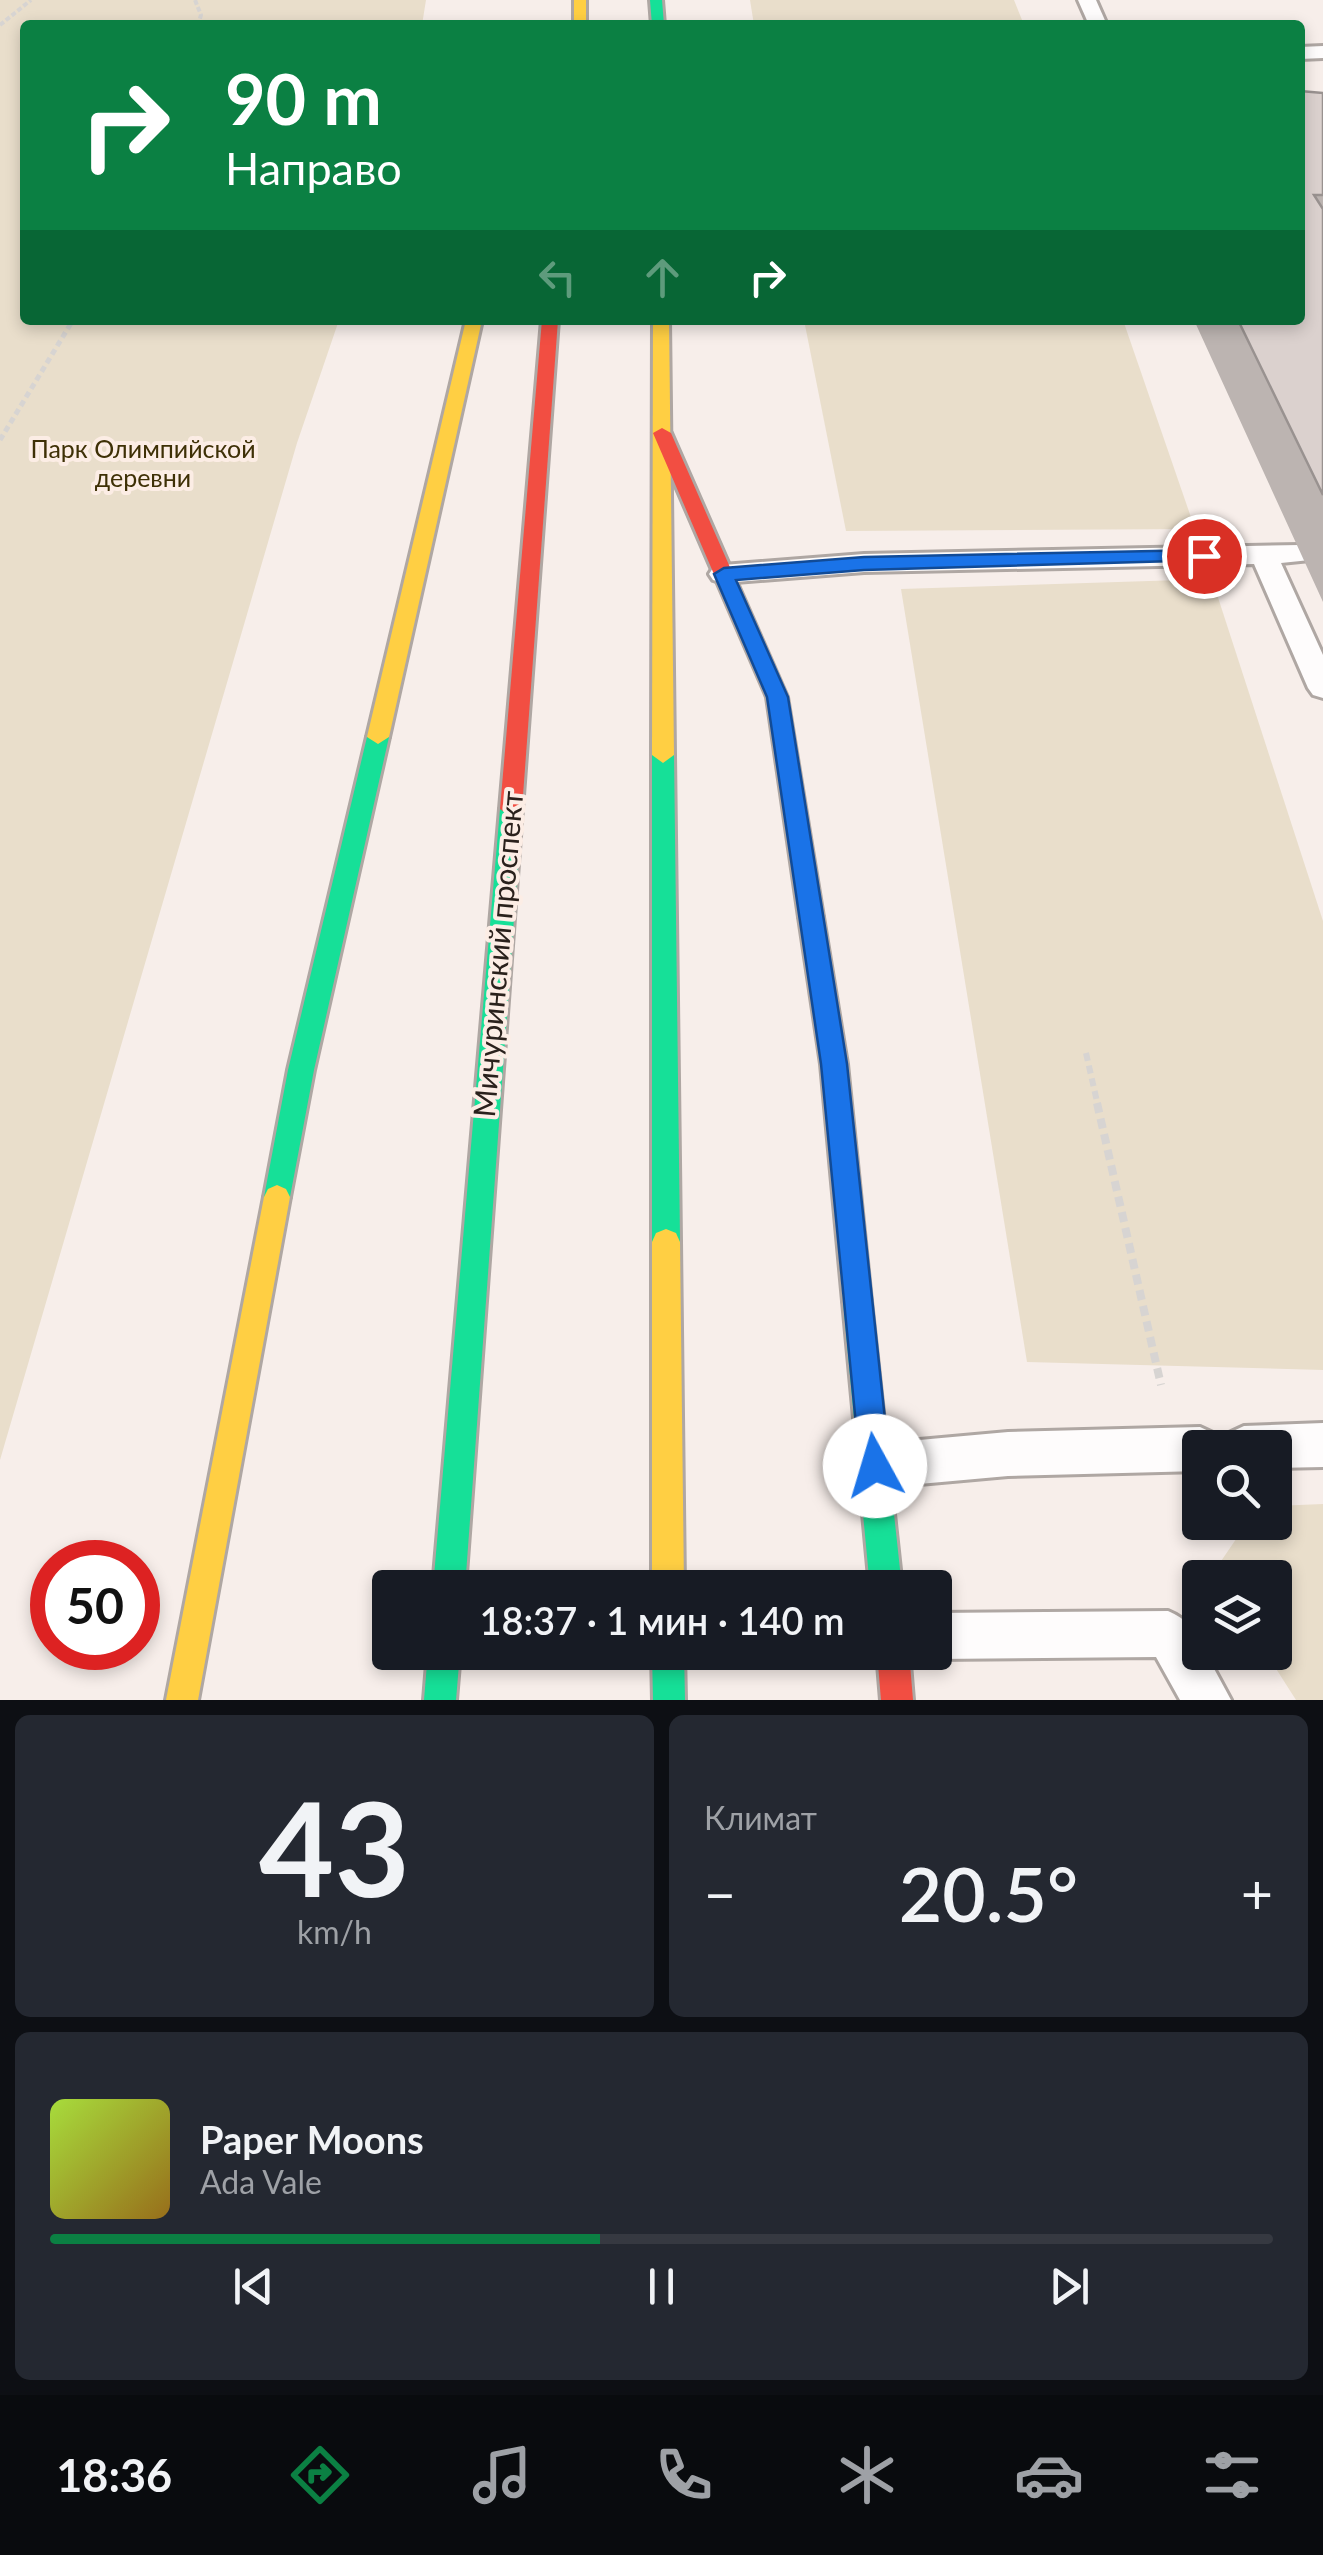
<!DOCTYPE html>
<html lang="ru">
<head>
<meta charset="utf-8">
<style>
	:root { --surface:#171b24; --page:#242831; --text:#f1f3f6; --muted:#9ea1a6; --line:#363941; --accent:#0b8043 }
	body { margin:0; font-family:Lato,sans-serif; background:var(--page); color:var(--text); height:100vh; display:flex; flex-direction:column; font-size:38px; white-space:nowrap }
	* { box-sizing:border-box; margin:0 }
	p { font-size:32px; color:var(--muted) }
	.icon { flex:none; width:55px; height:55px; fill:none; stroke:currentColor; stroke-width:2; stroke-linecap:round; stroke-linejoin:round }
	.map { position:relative; height:1700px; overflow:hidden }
	.side { display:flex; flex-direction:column; gap:15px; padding:15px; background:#0d0f14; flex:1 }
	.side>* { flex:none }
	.hud { position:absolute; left:20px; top:20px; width:1285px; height:305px; border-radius:10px; box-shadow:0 5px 15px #0003; background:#0b8043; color:#fff; overflow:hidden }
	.tools { position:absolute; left:1182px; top:1430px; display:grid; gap:20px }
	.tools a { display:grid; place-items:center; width:110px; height:110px; border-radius:10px; background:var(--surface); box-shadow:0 5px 15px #0003; font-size:50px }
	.speed { position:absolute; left:30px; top:1540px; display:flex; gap:20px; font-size:50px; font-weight:700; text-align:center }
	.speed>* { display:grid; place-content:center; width:130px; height:130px; border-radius:50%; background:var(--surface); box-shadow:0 5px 15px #0003; line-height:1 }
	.speed .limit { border:15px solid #d22; background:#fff; color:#111 }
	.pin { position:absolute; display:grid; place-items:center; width:85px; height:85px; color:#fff; margin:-42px; border:5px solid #fff; border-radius:50%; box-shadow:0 2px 10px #0007 }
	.me { position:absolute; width:110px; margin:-55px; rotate:354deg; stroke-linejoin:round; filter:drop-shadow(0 0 8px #0008) }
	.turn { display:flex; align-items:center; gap:35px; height:210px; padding:0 40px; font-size:45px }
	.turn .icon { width:130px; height:130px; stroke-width:2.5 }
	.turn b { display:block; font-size:70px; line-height:85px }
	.lanes { display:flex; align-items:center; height:95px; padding:0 40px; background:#0003; justify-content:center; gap:50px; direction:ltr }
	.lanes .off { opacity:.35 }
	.big { font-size:75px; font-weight:600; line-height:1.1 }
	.side .tile { flex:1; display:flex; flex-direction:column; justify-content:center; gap:15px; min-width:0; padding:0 35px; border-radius:15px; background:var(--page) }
	.side .dial { align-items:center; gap:0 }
	.dial b { font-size:130px; line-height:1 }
	.song { display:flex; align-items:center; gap:30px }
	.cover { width:120px; height:120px; border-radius:15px; background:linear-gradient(135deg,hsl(80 70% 55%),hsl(40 70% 35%)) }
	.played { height:10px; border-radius:5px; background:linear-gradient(90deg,var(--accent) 45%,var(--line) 45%) }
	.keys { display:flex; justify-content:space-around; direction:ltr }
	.heat { display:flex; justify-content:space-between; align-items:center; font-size:55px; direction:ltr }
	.side .tiles { flex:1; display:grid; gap:15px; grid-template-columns:1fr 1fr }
	.tile:last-child { grid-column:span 2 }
	.trip { position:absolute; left:372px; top:1570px; width:580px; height:100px; border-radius:10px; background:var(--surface); box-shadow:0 5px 15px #0003; font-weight:600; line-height:100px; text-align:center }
	.dock { display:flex; height:160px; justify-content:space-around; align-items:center; background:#090b0e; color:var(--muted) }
	.dock .icon { width:70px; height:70px }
	.dock .on { color:var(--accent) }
	.dock b { font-size:45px; color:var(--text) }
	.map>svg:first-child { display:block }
	.green { fill:#e9decb }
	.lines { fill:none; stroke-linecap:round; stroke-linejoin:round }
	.lane-casing { stroke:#afa7a3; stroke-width:6 }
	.fast-casing { stroke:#afa7a3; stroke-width:6 }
	.slow-casing { stroke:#afa7a3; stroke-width:6 }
	.jam-casing { stroke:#afa7a3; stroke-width:6 }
	.path-far3 { stroke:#d7d4d2; stroke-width:4; stroke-dasharray:5 2.5; stroke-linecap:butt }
	.path-far2 { stroke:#d7d4d2; stroke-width:5; stroke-dasharray:6 4; stroke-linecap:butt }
	.path-far1 { stroke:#d7d4d2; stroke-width:6; stroke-dasharray:8 5; stroke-linecap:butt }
	.path { stroke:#d7d4d2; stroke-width:8; stroke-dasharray:10 6; stroke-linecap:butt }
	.lane { fill:#fefcfc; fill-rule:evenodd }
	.fast { fill:#16e098; fill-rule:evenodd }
	.slow { fill:#ffcf43; fill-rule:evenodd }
	.jam { fill:#f24e42; fill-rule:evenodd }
	.wall { fill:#bcb4b1 }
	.building { fill:#dbd1ce; stroke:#999290; stroke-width:2.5 }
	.route { fill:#1a73e8; stroke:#114b97; stroke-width:2.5 }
	.labels { text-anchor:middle; stroke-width:8; stroke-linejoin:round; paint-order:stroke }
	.far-park-label { font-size:25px; fill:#3e3006; stroke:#fcede5 }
	.street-label { font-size:30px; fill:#2a211c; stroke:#fcede5 }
</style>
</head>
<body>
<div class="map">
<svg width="1323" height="1700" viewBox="0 0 1323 1700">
	<rect width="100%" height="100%" fill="#f7eeea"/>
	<g class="green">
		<polygon points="0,0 426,0 422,25 25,25 25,320 339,320 297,443 0,1460"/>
		<polygon points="750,0 1014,0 1024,25 754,25"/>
		<polygon points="804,320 1123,320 1195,529 846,531"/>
		<polygon points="1212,579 1323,921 1323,1370 1027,1362 901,589"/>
		<polygon points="1323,1504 1323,1700 1296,1700 1266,1653 1275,1652 1275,1578 1220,1577 1215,1570 1247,1523 1275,1522 1275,1506"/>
	</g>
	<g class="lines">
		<defs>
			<g id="lane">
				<polygon points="1078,0 1096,0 1107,25 1089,25"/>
				<polygon points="1323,46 1323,58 1300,59 1300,47"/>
				<polygon points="1300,545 1310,548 1314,554 1310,560 1281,563 1323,655 1323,698 1313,695 1308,688 1254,564 864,572 723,583 713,580 709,574 713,568 723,565 864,554"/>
				<polygon points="1323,1423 1323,1467 1275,1468 1275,1448 1223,1448 1229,1433 1244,1426"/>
				<polygon points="1200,1427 1215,1434 1221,1448 1200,1448 1200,1471 1008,1476 875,1488 860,1481 853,1466 860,1451 875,1444 1008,1432"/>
				<path d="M1168,1611c17,7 32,21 32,41h5l26,48h-51l-24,-43 -221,2 -16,-7h16v-39z"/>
			</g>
			<g id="fast">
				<polygon points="650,0 662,0 664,25 652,25"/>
				<polygon points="378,730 389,737 314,1070 290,1197 286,1205 277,1209 268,1205 264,1197 288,1070 367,737"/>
				<polygon points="663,747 674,755 680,1242 676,1251 666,1255 656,1251 652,1242 652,755"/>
				<polygon points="511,801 522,809 465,1588 433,1588 500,809"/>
				<polygon points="857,1288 867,1292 871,1301 902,1588 870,1588 843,1301 847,1292"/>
				<polygon points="428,1652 460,1652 456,1700 424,1700"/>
				<polygon points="652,1652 684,1652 685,1700 653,1700"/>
			</g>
			<g id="slow">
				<rect x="574" y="0" width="12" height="25"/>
				<polygon points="466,320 482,320 389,737 378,744 367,737"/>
				<polygon points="653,320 669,320 674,755 663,763 652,755"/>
				<polygon points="811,908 819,911 823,917 847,1064 871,1301 867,1310 857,1314 847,1310 843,1301 821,1064 799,917 803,911"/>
				<polygon points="277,1185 286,1189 290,1197 198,1700 166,1700 264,1197 268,1189"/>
				<polygon points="666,1229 676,1233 680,1242 684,1588 652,1588 652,1242 656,1233"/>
			</g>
			<g id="jam">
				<polygon points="542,320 558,320 522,809 511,817 500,809"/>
				<polygon points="662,428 671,433 787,697 823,917 819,923 803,923 799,917 767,697 653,433"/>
				<polygon points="877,1652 909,1652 913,1700 881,1700"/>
			</g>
		</defs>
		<use href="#lane" class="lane-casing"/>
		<use href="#fast" class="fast-casing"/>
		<use href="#slow" class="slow-casing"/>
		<use href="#jam" class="jam-casing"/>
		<g class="path-far3">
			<polyline points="195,0 201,15 198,25"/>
			<polyline points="0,25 31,0"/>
		</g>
		<polyline class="path-far2" points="0,440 73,320"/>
		<polyline class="path-far1" points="1086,1053 1098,1106"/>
		<polyline class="path" points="1097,1103 1161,1385"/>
		<use href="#lane" class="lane"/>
		<use href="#fast" class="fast"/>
		<use href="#slow" class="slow"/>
		<use href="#jam" class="jam"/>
	</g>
	<polygon class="wall" points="1323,93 1323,602 1194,320 1300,320"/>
	<polygon class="building" points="1300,91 1323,93 1323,195 1314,195 1323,209 1323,495 1238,320 1300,320"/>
	<polygon class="route" points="1204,550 1211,551 1211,560 864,570 736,580 788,697 847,1064 890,1466 885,1476 875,1481 864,1476 860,1466 821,1064 767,697 714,574 724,568 864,557"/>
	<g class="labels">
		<g class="far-park-label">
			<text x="143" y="458">Парк Олимпийской<tspan x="143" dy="29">деревни</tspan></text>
		</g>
		<g class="street-label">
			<text transform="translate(499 954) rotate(-85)" y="10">Мичуринский проспект</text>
		</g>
	</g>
</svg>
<div class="tools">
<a><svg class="icon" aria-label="search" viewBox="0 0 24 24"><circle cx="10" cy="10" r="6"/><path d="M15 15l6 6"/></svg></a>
<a><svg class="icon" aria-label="layers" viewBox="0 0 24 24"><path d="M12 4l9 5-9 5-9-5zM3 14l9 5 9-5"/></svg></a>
</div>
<div class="speed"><div class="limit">50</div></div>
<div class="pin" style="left:1204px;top:556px;background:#d93025"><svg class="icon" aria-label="arrive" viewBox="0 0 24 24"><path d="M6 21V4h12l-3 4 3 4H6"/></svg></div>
<svg class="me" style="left:875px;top:1466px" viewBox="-20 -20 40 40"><circle r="19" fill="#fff"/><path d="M0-13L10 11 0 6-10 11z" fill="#1a73e8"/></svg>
<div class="trip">18:37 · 1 мин · 140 m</div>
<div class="hud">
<div class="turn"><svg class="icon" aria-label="right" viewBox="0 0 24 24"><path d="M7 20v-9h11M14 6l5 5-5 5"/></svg><div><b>90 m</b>Направо</div></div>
<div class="lanes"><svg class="icon off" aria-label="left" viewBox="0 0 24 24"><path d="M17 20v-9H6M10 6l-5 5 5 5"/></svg><svg class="icon off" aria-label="ahead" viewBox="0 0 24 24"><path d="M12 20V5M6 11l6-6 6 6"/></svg><svg class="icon" aria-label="right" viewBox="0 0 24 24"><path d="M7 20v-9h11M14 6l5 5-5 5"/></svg></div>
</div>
</div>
<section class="side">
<div class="tiles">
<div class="tile dial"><b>43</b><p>km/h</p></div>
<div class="tile"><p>Климат</p>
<div class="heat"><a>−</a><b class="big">20.5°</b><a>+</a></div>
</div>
<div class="tile">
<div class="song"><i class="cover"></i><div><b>Paper Moons</b><p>Ada Vale</p></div></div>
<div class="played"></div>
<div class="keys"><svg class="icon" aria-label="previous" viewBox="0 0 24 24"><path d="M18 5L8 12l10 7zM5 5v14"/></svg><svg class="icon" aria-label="pause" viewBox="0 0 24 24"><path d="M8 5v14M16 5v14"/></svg><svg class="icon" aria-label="next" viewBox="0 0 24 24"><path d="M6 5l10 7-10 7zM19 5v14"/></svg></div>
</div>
</div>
</section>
<nav class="dock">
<b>18:36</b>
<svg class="icon on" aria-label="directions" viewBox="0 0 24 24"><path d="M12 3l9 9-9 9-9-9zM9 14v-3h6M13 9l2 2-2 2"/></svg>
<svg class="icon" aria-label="music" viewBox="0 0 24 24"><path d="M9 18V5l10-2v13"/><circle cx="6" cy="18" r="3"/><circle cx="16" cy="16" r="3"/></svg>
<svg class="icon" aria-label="phone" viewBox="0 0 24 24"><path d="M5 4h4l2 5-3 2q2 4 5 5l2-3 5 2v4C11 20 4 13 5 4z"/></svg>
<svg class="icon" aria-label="climate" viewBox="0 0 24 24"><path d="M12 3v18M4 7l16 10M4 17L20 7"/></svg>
<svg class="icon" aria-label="car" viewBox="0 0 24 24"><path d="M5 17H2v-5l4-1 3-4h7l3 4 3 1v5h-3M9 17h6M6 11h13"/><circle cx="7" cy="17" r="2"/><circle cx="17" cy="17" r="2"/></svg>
<svg class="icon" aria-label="filters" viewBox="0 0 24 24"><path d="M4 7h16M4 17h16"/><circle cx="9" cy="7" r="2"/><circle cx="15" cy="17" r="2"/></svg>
</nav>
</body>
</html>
